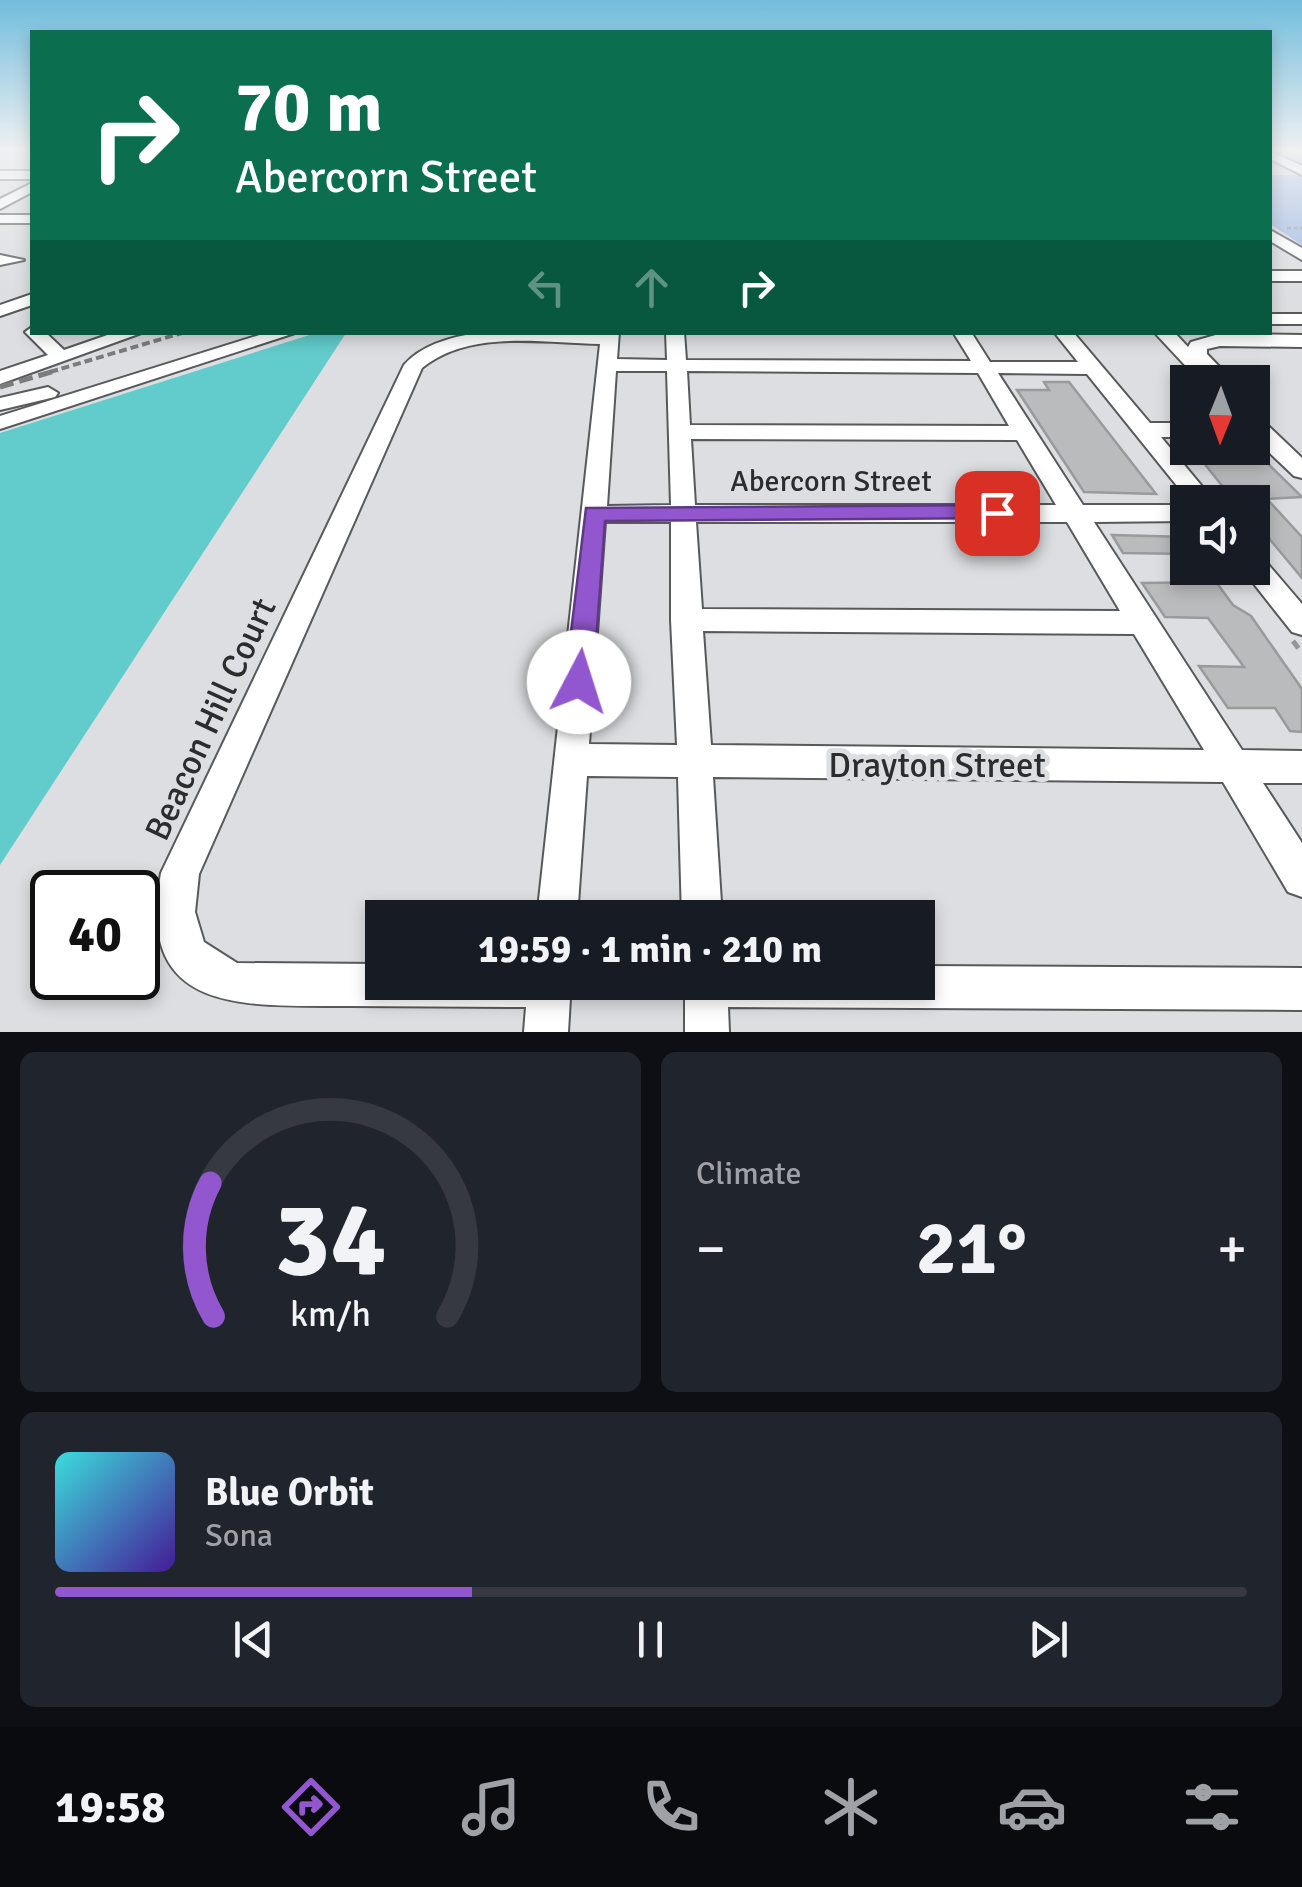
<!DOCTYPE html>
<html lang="en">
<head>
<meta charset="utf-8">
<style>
	:root { --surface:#171b24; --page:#20242c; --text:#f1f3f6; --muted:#9ea1a6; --line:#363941; --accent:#9257ce }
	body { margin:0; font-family:Signika,sans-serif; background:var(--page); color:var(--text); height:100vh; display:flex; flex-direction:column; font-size:38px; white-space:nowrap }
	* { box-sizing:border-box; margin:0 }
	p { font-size:32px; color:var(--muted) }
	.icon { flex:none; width:55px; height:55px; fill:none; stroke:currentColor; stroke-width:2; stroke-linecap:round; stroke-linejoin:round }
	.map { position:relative; height:1032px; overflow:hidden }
	.details { display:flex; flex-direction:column; gap:20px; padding:20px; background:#0d0f14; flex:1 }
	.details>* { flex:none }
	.guide { position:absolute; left:30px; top:30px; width:1242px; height:305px; border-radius:0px; box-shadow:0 5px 15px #0003; background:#0b6e4f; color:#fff; overflow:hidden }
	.needle { width:65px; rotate:181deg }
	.controls { position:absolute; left:1170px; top:365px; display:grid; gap:20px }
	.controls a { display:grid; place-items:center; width:100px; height:100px; border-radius:0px; background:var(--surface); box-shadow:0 5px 15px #0003; font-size:50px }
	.speed { position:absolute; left:30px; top:870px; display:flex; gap:20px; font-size:50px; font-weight:700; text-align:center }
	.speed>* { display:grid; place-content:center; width:130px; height:130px; border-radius:50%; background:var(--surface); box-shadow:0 5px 15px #0003; line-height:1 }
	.speed .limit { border:5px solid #111; border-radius:15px; background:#fff; color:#111 }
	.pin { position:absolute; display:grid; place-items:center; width:85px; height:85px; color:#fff; margin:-42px; border-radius:20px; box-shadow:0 5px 15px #0006 }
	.me { position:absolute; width:110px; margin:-55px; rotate:5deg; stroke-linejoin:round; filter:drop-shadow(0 0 8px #0008) }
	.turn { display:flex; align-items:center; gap:35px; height:210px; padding:0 40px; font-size:45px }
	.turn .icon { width:130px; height:130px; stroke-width:2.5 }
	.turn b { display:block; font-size:70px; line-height:85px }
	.lanes { display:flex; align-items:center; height:95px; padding:0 40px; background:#0003; justify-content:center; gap:50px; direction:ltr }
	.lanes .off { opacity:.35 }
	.big { font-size:75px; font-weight:700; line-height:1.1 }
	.details .card { flex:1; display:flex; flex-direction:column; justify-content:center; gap:15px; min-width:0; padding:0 35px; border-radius:15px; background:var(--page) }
	.details .dial { align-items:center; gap:0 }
	.dial svg { height:260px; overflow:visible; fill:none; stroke:var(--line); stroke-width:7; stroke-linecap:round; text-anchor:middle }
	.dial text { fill:var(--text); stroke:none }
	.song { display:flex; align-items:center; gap:30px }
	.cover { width:120px; height:120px; border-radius:15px; background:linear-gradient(135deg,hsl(180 70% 55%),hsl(260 70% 35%)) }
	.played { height:10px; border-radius:5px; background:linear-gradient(90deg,var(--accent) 35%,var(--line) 35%) }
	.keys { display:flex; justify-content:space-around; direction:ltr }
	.heat { display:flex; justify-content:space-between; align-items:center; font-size:55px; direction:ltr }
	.details .tiles { flex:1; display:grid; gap:20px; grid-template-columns:1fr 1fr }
	.card:last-child { grid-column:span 2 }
	.trip { position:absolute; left:365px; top:900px; width:570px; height:100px; border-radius:0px; background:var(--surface); box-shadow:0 5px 15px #0003; font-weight:700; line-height:100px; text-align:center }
	.tabs { display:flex; height:160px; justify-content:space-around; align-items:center; background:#090b0e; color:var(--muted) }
	.tabs .icon { width:70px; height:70px }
	.tabs .selected { color:var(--accent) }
	.tabs b { font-size:45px; color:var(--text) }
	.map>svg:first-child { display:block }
	.green { fill:#9db7e3 }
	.water { fill:#62cbcb }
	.building { fill:#b9bbbd; stroke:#999a9c; stroke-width:2.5 }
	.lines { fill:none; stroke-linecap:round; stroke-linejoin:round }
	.minor-casing { stroke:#57595b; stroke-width:4 }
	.path-far1 { stroke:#949597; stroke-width:2.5; stroke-dasharray:4 2.5; stroke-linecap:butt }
	.path { stroke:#949597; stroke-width:5; stroke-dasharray:9 6; stroke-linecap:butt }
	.minor { fill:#fff; fill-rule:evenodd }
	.rail-far1 { stroke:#7b7c7d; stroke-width:4; stroke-dasharray:8 4; stroke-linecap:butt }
	.rail { stroke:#7b7c7d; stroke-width:5; stroke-dasharray:14 6; stroke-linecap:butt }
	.route { fill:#9257ce; stroke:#5f3986; stroke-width:2.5 }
	.labels { text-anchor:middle; stroke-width:10; stroke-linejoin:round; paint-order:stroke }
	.street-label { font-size:30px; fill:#2c2c2d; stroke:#dcdee1 }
	.near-street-label { font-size:35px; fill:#2c2c2d; stroke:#dcdee1 }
</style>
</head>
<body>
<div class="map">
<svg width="1302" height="1032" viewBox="0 0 1302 1032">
	<rect width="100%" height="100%" fill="#dcdee1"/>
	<polygon class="green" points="1270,155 1302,155 1302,245 1270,224 1270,175 1297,175 1270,159"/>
	<polygon class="water" points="316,333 346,333 0,865 0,433"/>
	<g class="building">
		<polygon points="1044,382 1069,382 1156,494 1084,492 1017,390 1049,390"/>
		<polygon points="1192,448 1252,448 1302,497 1267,499 1302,537 1302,578 1252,518 1252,502 1235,502"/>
		<polygon points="1112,535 1188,537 1188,554 1123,553"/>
		<polygon points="1216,582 1233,605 1251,616 1302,689 1302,732 1290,731 1275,708 1228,708 1199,666 1244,667 1208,618 1165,617 1142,583"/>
	</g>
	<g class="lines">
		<defs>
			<g id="minor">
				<polygon points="1270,151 1302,166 1302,175 1270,159"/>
				<rect x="0" y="171" width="32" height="8"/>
				<polygon points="32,183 32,192 0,209 0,199"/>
				<rect x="0" y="215" width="32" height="8"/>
				<polygon points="1270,230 1302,248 1302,260 1270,241"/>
				<polygon points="0,255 24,260 0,265"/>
				<rect x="1270" y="271" width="32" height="10"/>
				<polygon points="32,294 32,305 0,316 0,305"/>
				<rect x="1270" y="314" width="32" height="10"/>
				<polygon points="32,327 32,332 45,332 64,350 116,332 144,332 0,384 0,371 48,355 25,332"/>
				<polygon points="269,332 298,332 0,429 0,416"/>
				<path d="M619,332l-2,27 50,1 -1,-28h18l2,28 285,1 -18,-29h18l19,30h88l-24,-30h19l77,91h38v14h-27l54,65h-25l-103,-128 -89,-1 85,132h105v16l-94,1 148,228 60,1v32h-39l39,60v54l-14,-5 -65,-110 -510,-5 9,141h-40l-4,-141 -91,-1 -10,142h-40l63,-574c-58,-1 -130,-15 -178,24l-223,506 -4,38 9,30 33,21 145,1v18h189l-3,50h-44l2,-25c-59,0 -118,-1 -177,-1 -102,-1 -215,11 -188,-133l243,-508c42,-48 157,-33 215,-33zM616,371h51l4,134 -64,1zM687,371l291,2 31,53 -319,-1zM691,439l326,1 39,65h-361zM605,522h66v98l6,125 -88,-1zM696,522h371l53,89 -418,-2zM703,631l431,3 70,116 -493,-5z"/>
				<polygon points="1154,332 1174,332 1188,347 1191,342 1219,334 1302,335 1302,347 1220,346 1207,349 1207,354 1234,382 1213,382 1207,377 1195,376"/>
				<polygon points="48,387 58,393 55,397 0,410 0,398"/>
				<polygon points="1252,417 1260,418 1302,458 1302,478 1294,476 1252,436"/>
				<polygon points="1252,553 1261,556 1302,604 1302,635 1292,632 1243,570 1252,568"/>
				<polygon points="918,966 1302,968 1302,1010 728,1007 729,1032 685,1032 685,982 918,982"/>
			</g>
		</defs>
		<use href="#minor" class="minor-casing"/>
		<polyline class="path-far1" points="1287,228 1302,228"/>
		<polyline class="path" points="1293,641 1302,653"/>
		<use href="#minor" class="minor"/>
		<polyline class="rail-far1" points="50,372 185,332"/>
		<polyline class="rail" points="0,387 58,370"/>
	</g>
	<linearGradient id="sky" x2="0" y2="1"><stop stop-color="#72bddc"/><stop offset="0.51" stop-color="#eff0f2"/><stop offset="1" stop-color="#eff0f2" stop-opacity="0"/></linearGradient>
	<rect width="1302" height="294" fill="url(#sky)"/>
	<polygon class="route" points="997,505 1008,513 1005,518 605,521 593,682 589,691 579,695 569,691 565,682 586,508"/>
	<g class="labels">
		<g class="street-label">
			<text x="831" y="491">Abercorn Street</text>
		</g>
		<g class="near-street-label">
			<text transform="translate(210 719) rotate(-65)" y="12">Beacon Hill Court</text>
			<text x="937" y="777">Drayton Street</text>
		</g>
	</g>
</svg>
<div class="controls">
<a><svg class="needle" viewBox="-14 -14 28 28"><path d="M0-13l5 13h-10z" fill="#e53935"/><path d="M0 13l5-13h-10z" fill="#9ea1a6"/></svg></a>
<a><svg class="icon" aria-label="sound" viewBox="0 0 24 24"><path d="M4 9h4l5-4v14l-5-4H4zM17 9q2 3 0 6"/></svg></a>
</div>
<div class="speed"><div class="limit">40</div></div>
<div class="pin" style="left:997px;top:513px;background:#d93025"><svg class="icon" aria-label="arrive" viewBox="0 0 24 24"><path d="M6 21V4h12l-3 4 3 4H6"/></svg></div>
<svg class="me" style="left:579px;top:682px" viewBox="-20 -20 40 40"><circle r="19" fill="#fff"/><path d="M0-13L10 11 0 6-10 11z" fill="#9257ce"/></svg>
<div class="trip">19:59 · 1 min · 210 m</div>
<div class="guide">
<div class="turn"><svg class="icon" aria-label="right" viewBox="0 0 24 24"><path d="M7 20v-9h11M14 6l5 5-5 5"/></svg><div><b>70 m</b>Abercorn Street</div></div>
<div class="lanes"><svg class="icon off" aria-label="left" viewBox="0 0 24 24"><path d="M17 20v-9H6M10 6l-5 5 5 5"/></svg><svg class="icon off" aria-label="ahead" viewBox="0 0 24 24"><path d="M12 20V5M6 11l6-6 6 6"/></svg><svg class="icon" aria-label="right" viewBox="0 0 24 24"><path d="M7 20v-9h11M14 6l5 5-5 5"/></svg></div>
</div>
</div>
<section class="details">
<div class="tiles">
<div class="card dial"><svg viewBox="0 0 100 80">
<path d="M14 69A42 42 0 1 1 86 69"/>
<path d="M14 69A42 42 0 0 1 13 28" stroke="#9257ce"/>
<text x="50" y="56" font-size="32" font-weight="700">34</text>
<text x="50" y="72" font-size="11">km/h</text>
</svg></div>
<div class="card"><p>Climate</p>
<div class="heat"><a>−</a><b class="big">21°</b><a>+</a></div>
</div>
<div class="card">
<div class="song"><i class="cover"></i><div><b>Blue Orbit</b><p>Sona</p></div></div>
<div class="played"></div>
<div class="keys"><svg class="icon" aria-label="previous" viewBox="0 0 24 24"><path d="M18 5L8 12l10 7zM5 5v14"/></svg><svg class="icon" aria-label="pause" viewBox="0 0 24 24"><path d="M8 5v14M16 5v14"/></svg><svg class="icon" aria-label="next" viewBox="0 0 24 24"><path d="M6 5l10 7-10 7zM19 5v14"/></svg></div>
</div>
</div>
</section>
<nav class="tabs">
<b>19:58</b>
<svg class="icon selected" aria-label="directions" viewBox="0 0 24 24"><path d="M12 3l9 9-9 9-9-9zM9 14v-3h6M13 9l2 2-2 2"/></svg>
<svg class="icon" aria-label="music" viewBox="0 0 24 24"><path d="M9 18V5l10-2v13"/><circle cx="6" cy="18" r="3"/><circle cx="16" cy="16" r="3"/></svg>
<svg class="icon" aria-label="phone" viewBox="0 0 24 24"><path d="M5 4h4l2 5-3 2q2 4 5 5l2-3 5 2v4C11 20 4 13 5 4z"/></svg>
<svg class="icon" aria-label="climate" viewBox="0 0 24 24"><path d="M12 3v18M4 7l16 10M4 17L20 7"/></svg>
<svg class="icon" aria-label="car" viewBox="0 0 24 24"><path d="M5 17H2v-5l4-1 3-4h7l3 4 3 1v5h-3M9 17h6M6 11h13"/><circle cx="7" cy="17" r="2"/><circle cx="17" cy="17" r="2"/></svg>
<svg class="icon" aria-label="filters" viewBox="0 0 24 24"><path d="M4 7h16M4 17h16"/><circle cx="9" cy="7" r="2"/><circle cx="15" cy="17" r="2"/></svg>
</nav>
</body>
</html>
